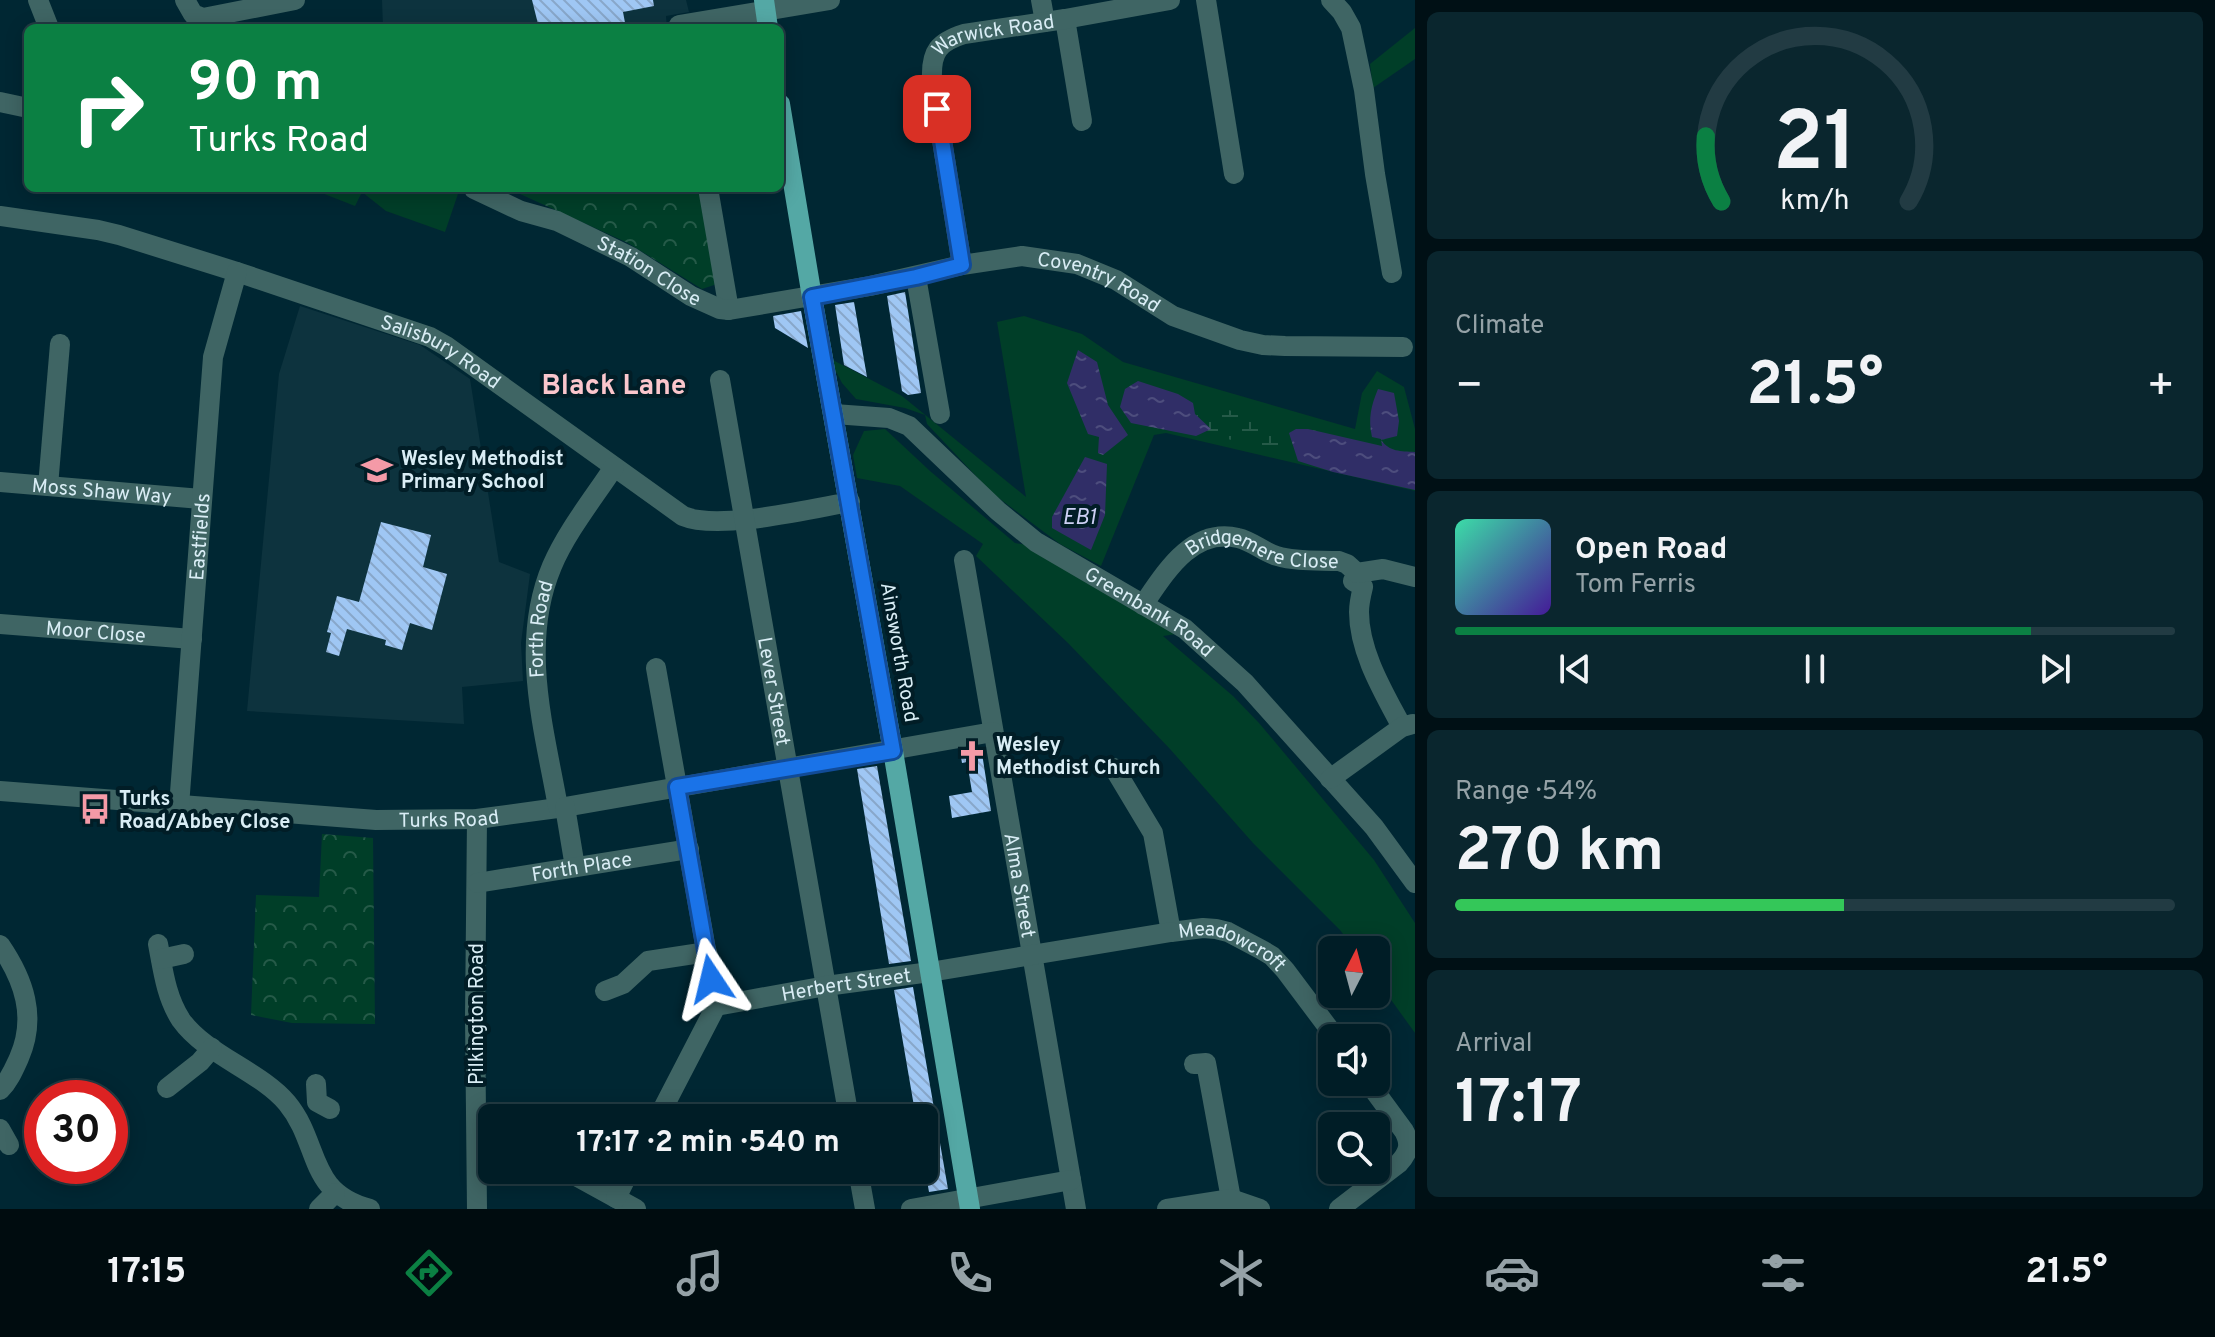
<!DOCTYPE html>
<html lang="en">
<head>
<meta charset="utf-8">
<style>
	:root { --surface:#001d26; --page:#0a262e; --text:#f1f3f6; --muted:#95a2a7; --line:#223b43; --accent:#0b8043 }
	body { margin:0; font-family:Overpass,sans-serif; background:var(--page); color:var(--text); height:100vh; display:flex; flex-direction:column; font-size:30px; white-space:nowrap }
	* { box-sizing:border-box; margin:0 }
	p { font-size:26px; color:var(--muted) }
	.icon { flex:none; width:44px; height:44px; fill:none; stroke:currentColor; stroke-width:2; stroke-linecap:round; stroke-linejoin:round }
	.map { position:relative; flex:1; overflow:hidden }
	.details { display:flex; flex-direction:column; gap:12px; padding:12px; background:#001015; width:800px }
	.details>* { flex:none }
	.guide { position:absolute; left:24px; top:24px; width:760px; height:168px; border-radius:12px; box-shadow:0 4px 20px #0003,0 0 0 2px var(--line); background:#0b8043; color:#fff; overflow:hidden }
	.needle { width:52px; rotate:6deg }
	.fabs { position:absolute; left:1318px; top:936px; display:grid; gap:16px }
	.fabs a { display:grid; place-items:center; width:72px; height:72px; border-radius:12px; background:var(--surface); box-shadow:0 4px 20px #0003,0 0 0 2px var(--line); font-size:40px }
	.speed { position:absolute; left:24px; top:1080px; display:flex; gap:16px; font-size:40px; font-weight:700; text-align:center }
	.speed>* { display:grid; place-content:center; width:104px; height:104px; border-radius:50%; background:var(--surface); box-shadow:0 4px 20px #0003,0 0 0 2px var(--line); line-height:1 }
	.speed .limit { border:12px solid #d22; background:#fff; color:#111 }
	.pin { position:absolute; display:grid; place-items:center; width:68px; height:68px; color:#fff; margin:-34px; border-radius:16px; box-shadow:0 4px 12px #0006 }
	.me { position:absolute; width:88px; margin:-44px; rotate:350deg; stroke-linejoin:round; filter:drop-shadow(0 0 6px #0008) }
	.turn { display:flex; align-items:center; gap:28px; height:168px; padding:0 32px; font-size:36px }
	.turn .icon { width:104px; height:104px; stroke-width:2.5 }
	.turn b { display:block; font-size:56px; line-height:68px }
	.big { font-size:60px; font-weight:700; line-height:1.1 }
	.details .widget { flex:1; display:flex; flex-direction:column; justify-content:center; gap:12px; min-width:0; padding:0 28px; border-radius:12px; background:var(--page) }
	.details .dial { align-items:center; gap:0 }
	.dial svg { height:208px; overflow:visible; fill:none; stroke:var(--line); stroke-width:7; stroke-linecap:round; text-anchor:middle }
	.dial text { fill:var(--text); stroke:none }
	.song { display:flex; align-items:center; gap:24px }
	.cover { width:96px; height:96px; border-radius:12px; background:linear-gradient(135deg,hsl(160 70% 55%),hsl(260 70% 35%)) }
	.played { height:8px; border-radius:4px; background:linear-gradient(90deg,var(--accent) 80%,var(--line) 80%) }
	.keys { display:flex; justify-content:space-around; direction:ltr }
	.heat { display:flex; justify-content:space-between; align-items:center; font-size:44px; direction:ltr }
	.charge { height:12px; border-radius:6px; background:linear-gradient(90deg,#34c759 54%,var(--line) 0) }
	.trip { position:absolute; left:478px; top:1104px; width:460px; height:80px; border-radius:12px; background:var(--surface); box-shadow:0 4px 20px #0003,0 0 0 2px var(--line); font-weight:700; line-height:80px; text-align:center }
	.menu { display:flex; height:128px; justify-content:space-around; align-items:center; background:#000c0f; color:var(--muted) }
	.menu .icon { width:56px; height:56px }
	.menu .current { color:var(--accent) }
	.menu b { font-size:36px; color:var(--text) }
	main { display:flex; flex:1; min-height:0 }
	.map>svg:first-child { display:block }
	.built { fill:#0d333e }
	.green { fill:#003e28 }
	.wetland { fill:url(#wetland-marsh) }
	.park { fill:url(#park-crowns) }
	.water { fill:url(#water-ripples) }
	.building { fill:url(#building-back-hatch) }
	.lines { fill:none; stroke-linecap:round; stroke-linejoin:round }
	.minor { stroke:#3f6564; stroke-width:20 }
	.major { stroke:#54a8a5; stroke-width:20 }
	.route-casing { stroke:#114b97; stroke-width:20 }
	.route { stroke:#1a73e8; stroke-width:14 }
	.labels { text-anchor:middle; stroke-width:8; stroke-linejoin:round; paint-order:stroke }
	.street-label { font-size:20px; fill:#d9edf5; stroke:#011d26 }
	.poi-label { font-size:20px; font-weight:bold; fill:#d9edf5; stroke:#011d26; text-anchor:start }
	.water-label { font-size:22px; font-style:italic; fill:#cccff4; stroke:#011d26 }
	.district-label { font-size:28px; font-weight:bold; fill:#fbc6cc; stroke:#011d26 }
</style>
</head>
<body>
<main>
<div class="map">
<svg width="1415" height="1209" viewBox="0 0 1415 1209">
	<defs>
		<pattern id="wetland-marsh" width="20" height="14" patternUnits="userSpaceOnUse" patternTransform="scale(2)"><rect width="20" height="14" fill="#003e28"/><path d="M1 5h8M5 5V1M11 12h8M15 12V8" fill="none" stroke="#255a48"/></pattern>
		<pattern id="park-crowns" width="20" height="18" patternUnits="userSpaceOnUse" patternTransform="scale(2)"><rect width="20" height="18" fill="#003e28"/><path d="M2 6a3 3 0 1 1 6 0M12 15a3 3 0 1 1 6 0" fill="none" stroke="#255a48"/></pattern>
		<pattern id="water-ripples" width="26" height="14" patternUnits="userSpaceOnUse" patternTransform="scale(2)"><rect width="26" height="14" fill="#302e67"/><path d="M2 4q2-2 4 0t4 0M15 11q2-2 4 0t4 0" fill="none" stroke="#4d4d7d"/></pattern>
		<pattern id="building-back-hatch" width="6" height="6" patternUnits="userSpaceOnUse" patternTransform="scale(2)"><rect width="6" height="6" fill="#9fc7f4"/><path d="M-1 5l2 2M0 0l6 6M5-1l2 2" fill="none" stroke="#88a7ca"/></pattern>
	</defs>
	<rect width="100%" height="100%" fill="#002733"/>
	<g class="built">
		<polygon points="382,0 686,0 689,12 666,16 667,28 383,28"/>
		<polygon points="300,306 420,345 470,379 499,562 530,574 521,643 523,681 462,687 464,724 247,711 279,374"/>
	</g>
	<g class="green">
		<polygon points="1415,28 1415,59 1373,88 1370,64"/>
		<polygon points="309,188 460,188 445,232 386,211 362,192 355,206"/>
		<polygon points="1024,316 1082,334 1123,362 1355,429 1362,393 1377,371 1404,387 1415,429 1415,491 1166,433 1154,435 1101,566 1060,544 992,493 927,424 925,415 905,408 856,399 842,383 829,358 902,396 1026,497 997,322"/>
		<polygon points="885,429 930,471 1015,543 1028,545 1176,634 1163,636 1233,696 1259,723 1374,860 1415,923 1415,1033 1376,979 1376,950 1355,950 1340,930 1253,843 1170,749 1068,643 976,556 983,544 900,486 857,478 853,455 864,431"/>
	</g>
	<path class="wetland" d="M1193,403l22,3 58,17 15,14 -3,15 -6,5c-21,-14 -51,-16 -75,-25l6,-3 -15,-15z"/>
	<g class="park">
		<polygon points="507,188 700,188 720,283 702,289 628,243"/>
		<polygon points="322,834 373,838 375,1024 292,1023 251,1015 256,895 319,897"/>
	</g>
	<g class="water">
		<polygon points="1078,350 1097,362 1108,405 1128,435 1103,455 1098,453 1099,437 1088,434 1067,383"/>
		<polygon points="1138,381 1178,394 1193,403 1195,414 1211,429 1196,436 1131,423 1120,407 1125,389"/>
		<path d="M1378,389l16,4 5,28 -2,15 -16,4c9,12 19,11 34,12v38l-82,-18 -35,-11 -9,-28 7,-4h12l74,17 -1,-7 -9,-2c-4,-19 -1,-31 6,-48z"/>
		<polygon points="1085,457 1107,464 1105,515 1091,550 1052,528 1052,517"/>
	</g>
	<g class="building">
		<polygon points="532,0 653,0 654,6 623,12 626,28 598,28 597,25 582,28 539,28"/>
		<polygon points="905,292 921,393 908,395 902,391 887,296"/>
		<polygon points="854,302 867,377 844,365 835,305"/>
		<polygon points="801,311 808,348 775,328 773,316"/>
		<polygon points="381,522 431,535 423,567 447,574 432,630 410,623 402,650 385,645 386,640 347,629 339,656 326,652 331,633 327,632 337,596 359,602"/>
		<polygon points="981,747 991,811 952,818 949,796 972,792 967,762 962,763 960,751"/>
		<polygon points="877,766 911,961 889,964 857,769"/>
		<polygon points="913,987 948,1189 929,1192 924,1164 924,1118 916,1118 894,990"/>
	</g>
	<g class="lines">
		<g class="minor">
			<polyline points="38,0 49,28"/>
			<polyline points="185,0 193,14 203,18 295,0"/>
			<polyline points="1041,0 1045,22"/>
			<polyline points="1206,0 1234,174"/>
			<polyline points="1331,0 1342,12 1351,28 1364,90 1375,174 1392,273"/>
			<polyline points="1065,19 1082,121"/>
			<polyline points="679,28 679,25 830,0"/>
			<polyline points="0,102 28,108"/>
			<polyline points="708,188 729,310"/>
			<path id="s1" d="M474,189l47,22 36,10 74,36 60,39 29,13 9,1 141,-24 92,-21 60,-9 55,8 39,16 57,36 67,24 23,5 22,1 118,1"/>
			<path id="s2" d="M0,216l98,14 21,5 118,37 193,65 16,9 237,170c35,15 127,-7 167,-14"/>
			<path id="s3" d="M962,265l-30,-187c-1,-27 7,-36 32,-44l101,-15 105,-19"/>
			<polyline points="916,277 940,414"/>
			<path id="s4" d="M720,380l129,738"/>
			<path id="s5" d="M834,414l55,4 20,8 89,85 38,31 149,87 60,54 129,144 41,56"/>
			<path id="s6" d="M0,482l201,17"/>
			<polyline points="48,486 60,344"/>
			<path id="s7" d="M964,560l112,649"/>
			<path d="M1353,581l10,6c-2,8 -4,17 -4,25 0,40 25,81 43,115"/>
			<path id="s8" d="M1143,605c22,-32 49,-78 95,-67 14,3 25,14 39,18 20,6 42,4 62,5l8,3 10,9 26,-4 32,8"/>
			<path id="s9" d="M0,624l192,15"/>
			<polyline points="656,668 716,1006 658,1118"/>
			<path id="s10" d="M1114,768l39,65 18,99 32,-4 13,1 12,3 34,18 10,6 13,14 51,68"/>
			<polyline points="1330,779 1402,727 1413,724"/>
			<path id="s11" d="M0,791l376,29 101,-1 88,-12 428,-75"/>
			<path id="s12" d="M179,806l34,-449 24,-85"/>
			<path id="s13" d="M558,807c-14,-79 -39,-163 -6,-241 15,-35 41,-67 62,-99"/>
			<polyline points="565,807 575,867"/>
			<polyline points="477,819 475,1017 477,1209"/>
			<path id="s14" d="M477,883l212,-34"/>
			<path d="M158,944c5,26 8,53 23,76 25,35 79,51 106,83 34,41 19,89 83,106"/>
			<path d="M0,945c24,35 37,72 19,113 -5,11 -10,23 -19,32"/>
			<polyline points="161,959 184,954"/>
			<polyline points="605,991 623,984 648,961 707,952"/>
			<path id="s15" d="M716,1006l110,-20 104,-14 241,-40"/>
			<polyline points="1194,1064 1206,1063 1231,1199"/>
			<polyline points="316,1084 317,1102 330,1109"/>
			<polyline points="167,1088 200,1062 212,1048"/>
			<polyline points="0,1129 9,1145"/>
			<polyline points="565,1170 636,1209"/>
			<polyline points="858,1170 865,1209"/>
			<polyline points="616,1198 630,1170"/>
			<polyline points="319,1209 335,1193"/>
			<polyline points="911,1209 1071,1180"/>
			<polyline points="1167,1209 1231,1199 1260,1209"/>
			<path d="M1339,1209l60,-46c10,-11 12,-19 5,-32l-36,-49"/>
		</g>
		<g class="major">
			<polyline points="764,0 768,28"/>
			<polyline points="780,104 812,297 893,751 970,1209"/>
		</g>
	</g>
	<g class="lines">
		<defs>
			<polyline id="route" points="711,979 677,787 893,751 812,297 916,277 962,265 937,109"/>
		</defs>
		<use href="#route" class="route-casing"/>
		<use href="#route" class="route"/>
	</g>
	<defs>
		<symbol id="school-bare" viewBox="-9 -9 18 18"><path d="M0-5L7-2L0 1L-7-2ZM-4 1L0 2.5L4 1V4Q0 6-4 4Z" fill="#f49aa7" stroke="#011d26" stroke-width="2.5" paint-order="stroke"/></symbol>
		<symbol id="church-bare" viewBox="-9 -9 18 18"><path d="M-1.2-6h2.4v3.5h3.3v2.4h-3.3V6h-2.4V-.1h-3.3v-2.4h3.3Z" fill="#f49aa7" stroke="#011d26" stroke-width="2.5" paint-order="stroke"/></symbol>
		<symbol id="bus-bare" viewBox="-9 -9 18 18"><path d="M-5-6H5V4H4V6H2V4H-2V6H-4V4H-5ZM-3.5-4V0h7V-4ZM-3.5 1.2v1.5H-2V1.2ZM2 1.2v1.5H3.5V1.2Z" fill="#f49aa7" stroke="#011d26" stroke-width="2.5" paint-order="stroke"/></symbol>
	</defs>
	<g fill-rule="evenodd">
		<use href="#school-bare" x="355" y="448" width="44" height="44"/>
		<use href="#church-bare" x="950" y="734" width="44" height="44"/>
		<use href="#bus-bare" x="73" y="787" width="44" height="44"/>
	</g>
	<g class="labels">
		<g class="street-label">
			<text dy="7" stroke="none"><textPath href="#s3" startOffset="278">Warwick Road</textPath></text>
			<text dy="7" stroke="none"><textPath href="#s1" startOffset="194">Station Close</textPath></text>
			<text dy="7" stroke="none"><textPath href="#s1" startOffset="664">Coventry Road</textPath></text>
			<text dy="7" stroke="none"><textPath href="#s2" startOffset="464">Salisbury Road</textPath></text>
			<text dy="7" stroke="none"><textPath href="#s6" startOffset="102">Moss Shaw Way</textPath></text>
			<text dy="7" stroke="none"><textPath href="#s12" startOffset="270">Eastfields</textPath></text>
			<text dy="7" stroke="none"><textPath href="#s8" startOffset="150">Bridgemere Close</textPath></text>
			<text dy="7" stroke="none"><textPath href="#s5" startOffset="382">Greenbank Road</textPath></text>
			<text dy="7" stroke="none"><textPath href="#s13" startOffset="180">Forth Road</textPath></text>
			<text dy="7" stroke="none"><textPath href="#s9" startOffset="96">Moor Close</textPath></text>
			<text transform="translate(900 652) rotate(80)" y="7">Ainsworth Road</text>
			<text dy="7" stroke="none"><textPath href="#s4" startOffset="316">Lever Street</textPath></text>
			<text dy="7" stroke="none"><textPath href="#s11" startOffset="450">Turks Road</textPath></text>
			<text dy="7" stroke="none"><textPath href="#s14" startOffset="106">Forth Place</textPath></text>
			<text dy="7" stroke="none"><textPath href="#s7" startOffset="330">Alma Street</textPath></text>
			<text dy="7" stroke="none"><textPath href="#s10" startOffset="242">Meadowcroft</textPath></text>
			<text dy="7" stroke="none"><textPath href="#s15" startOffset="132">Herbert Street</textPath></text>
			<text transform="translate(476 1014) rotate(-90)" y="7">Pilkington Road</text>
		</g>
		<g class="poi-label">
			<text x="401" y="465">Wesley Methodist<tspan x="401" dy="23">Primary School</tspan></text>
			<text x="996" y="751">Wesley<tspan x="996" dy="23">Methodist Church</tspan></text>
			<text x="119" y="805">Turks<tspan x="119" dy="23">Road/Abbey Close</tspan></text>
		</g>
		<g class="water-label">
			<text x="1079" y="524">EB1</text>
		</g>
		<g class="district-label">
			<text x="614" y="394">Black Lane</text>
		</g>
	</g>
</svg>
<div class="fabs">
<a><svg class="needle" viewBox="-14 -14 28 28"><path d="M0-13l5 13h-10z" fill="#e53935"/><path d="M0 13l5-13h-10z" fill="#95a2a7"/></svg></a>
<a><svg class="icon" aria-label="sound" viewBox="0 0 24 24"><path d="M4 9h4l5-4v14l-5-4H4zM17 9q2 3 0 6"/></svg></a>
<a><svg class="icon" aria-label="search" viewBox="0 0 24 24"><circle cx="10" cy="10" r="6"/><path d="M15 15l6 6"/></svg></a>
</div>
<div class="speed"><div class="limit">30</div></div>
<div class="pin" style="left:937px;top:109px;background:#d93025"><svg class="icon" aria-label="arrive" viewBox="0 0 24 24"><path d="M6 21V4h12l-3 4 3 4H6"/></svg></div>
<svg class="me" style="left:711px;top:979px" viewBox="-20 -20 40 40"><path d="M0-17L14 15 0 8-14 15z" fill="#1a73e8" stroke="#fff" stroke-width="4"/></svg>
<div class="trip">17:17 · 2 min · 540 m</div>
<div class="guide">
<div class="turn"><svg class="icon" aria-label="right" viewBox="0 0 24 24"><path d="M7 20v-9h11M14 6l5 5-5 5"/></svg><div><b>90 m</b>Turks Road</div></div>
</div>
</div>
<section class="details">
<div class="widget dial"><svg viewBox="0 0 100 80">
<path d="M14 69A42 42 0 1 1 86 69"/>
<path d="M14 69A42 42 0 0 1 8 44" stroke="#0b8043"/>
<text x="50" y="56" font-size="32" font-weight="700">21</text>
<text x="50" y="72" font-size="11">km/h</text>
</svg></div>
<div class="widget"><p>Climate</p>
<div class="heat"><a>−</a><b class="big">21.5°</b><a>+</a></div>
</div>
<div class="widget">
<div class="song"><i class="cover"></i><div><b>Open Road</b><p>Tom Ferris</p></div></div>
<div class="played"></div>
<div class="keys"><svg class="icon" aria-label="previous" viewBox="0 0 24 24"><path d="M18 5L8 12l10 7zM5 5v14"/></svg><svg class="icon" aria-label="pause" viewBox="0 0 24 24"><path d="M8 5v14M16 5v14"/></svg><svg class="icon" aria-label="next" viewBox="0 0 24 24"><path d="M6 5l10 7-10 7zM19 5v14"/></svg></div>
</div>
<div class="widget"><p>Range · 54%</p><b class="big">270 km</b><div class="charge"></div></div>
<div class="widget"><p>Arrival</p><b class="big">17:17</b></div>
</section>
</main>
<nav class="menu">
<b>17:15</b>
<svg class="icon current" aria-label="directions" viewBox="0 0 24 24"><path d="M12 3l9 9-9 9-9-9zM9 14v-3h6M13 9l2 2-2 2"/></svg>
<svg class="icon" aria-label="music" viewBox="0 0 24 24"><path d="M9 18V5l10-2v13"/><circle cx="6" cy="18" r="3"/><circle cx="16" cy="16" r="3"/></svg>
<svg class="icon" aria-label="phone" viewBox="0 0 24 24"><path d="M5 4h4l2 5-3 2q2 4 5 5l2-3 5 2v4C11 20 4 13 5 4z"/></svg>
<svg class="icon" aria-label="climate" viewBox="0 0 24 24"><path d="M12 3v18M4 7l16 10M4 17L20 7"/></svg>
<svg class="icon" aria-label="car" viewBox="0 0 24 24"><path d="M5 17H2v-5l4-1 3-4h7l3 4 3 1v5h-3M9 17h6M6 11h13"/><circle cx="7" cy="17" r="2"/><circle cx="17" cy="17" r="2"/></svg>
<svg class="icon" aria-label="filters" viewBox="0 0 24 24"><path d="M4 7h16M4 17h16"/><circle cx="9" cy="7" r="2"/><circle cx="15" cy="17" r="2"/></svg>
<b>21.5°</b>
</nav>
</body>
</html>
